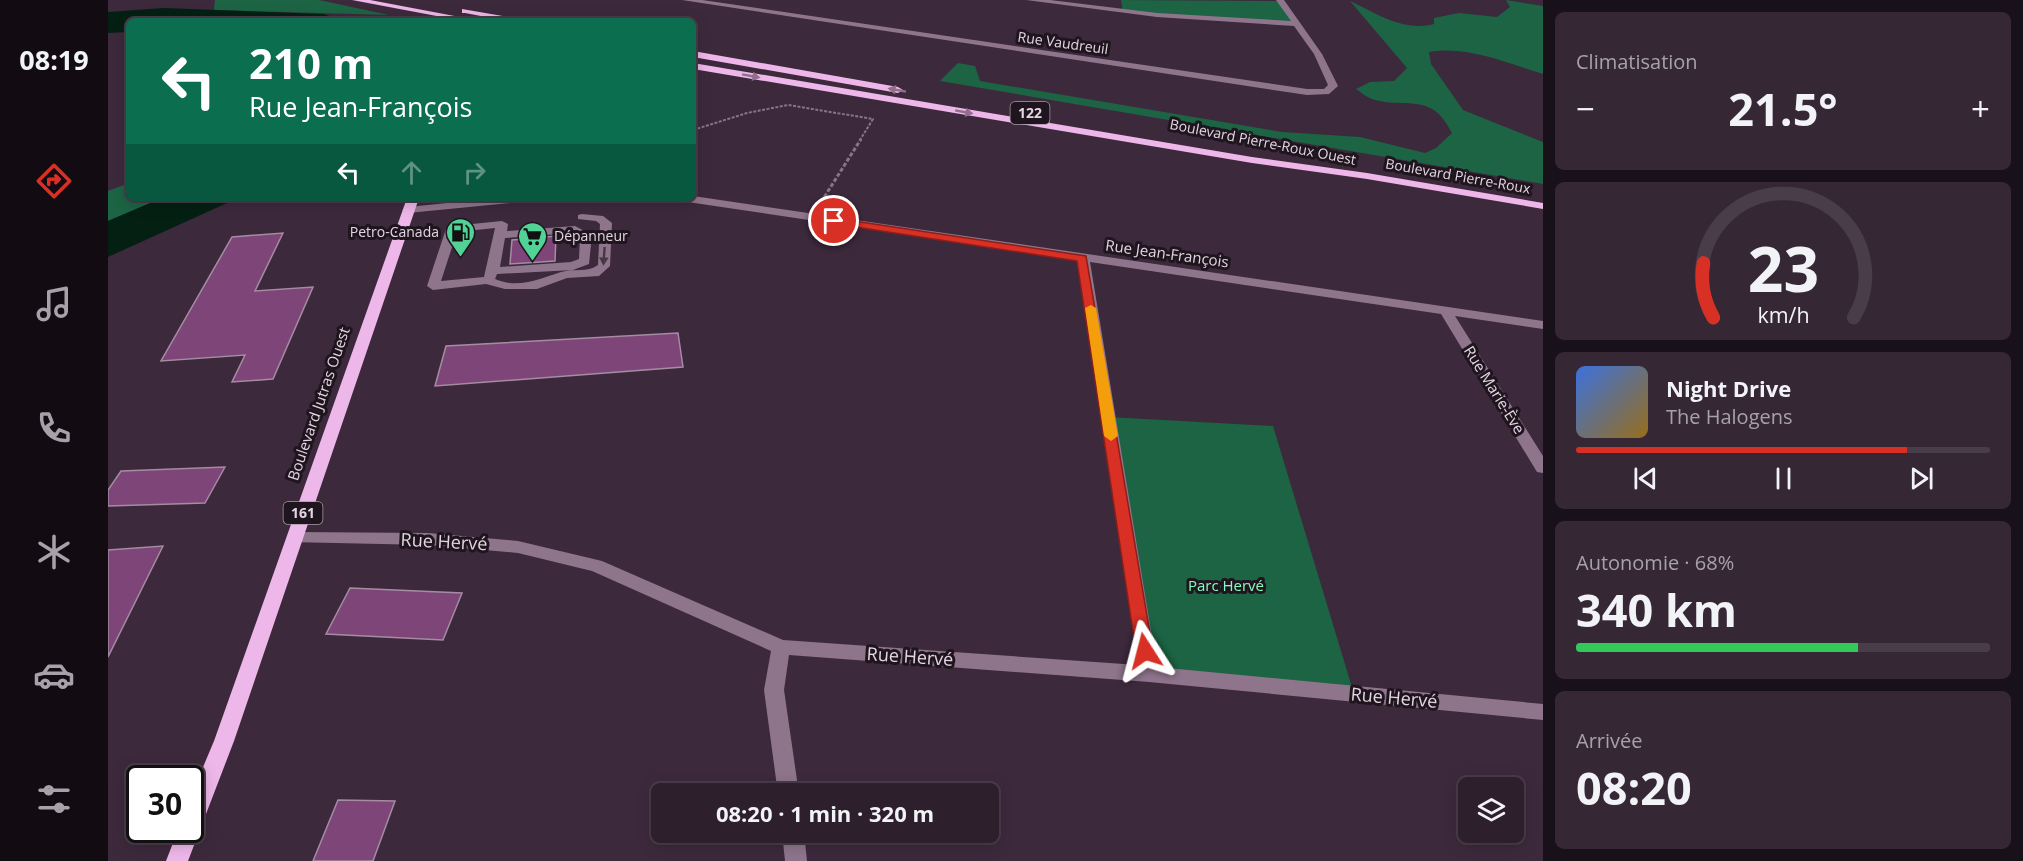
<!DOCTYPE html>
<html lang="fr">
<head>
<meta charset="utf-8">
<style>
	:root { --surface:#2e1f2d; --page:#362735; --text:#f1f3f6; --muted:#a7a2aa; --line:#493d49; --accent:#d93025 }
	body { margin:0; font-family:"Open Sans",sans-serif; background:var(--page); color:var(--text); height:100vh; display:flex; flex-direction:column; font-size:22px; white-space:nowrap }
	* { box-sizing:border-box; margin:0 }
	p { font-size:20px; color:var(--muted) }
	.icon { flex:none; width:33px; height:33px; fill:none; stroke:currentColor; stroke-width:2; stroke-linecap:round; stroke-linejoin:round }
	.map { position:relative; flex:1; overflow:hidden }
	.details { display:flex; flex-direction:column; gap:12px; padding:12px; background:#191119; width:480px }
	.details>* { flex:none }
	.guide { position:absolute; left:18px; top:18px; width:570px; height:183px; border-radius:9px; box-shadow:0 3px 15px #0003,0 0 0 2px var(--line); background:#0b6e4f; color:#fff; overflow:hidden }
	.tools { position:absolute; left:1350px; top:777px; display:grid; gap:12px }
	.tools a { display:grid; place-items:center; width:66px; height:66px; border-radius:9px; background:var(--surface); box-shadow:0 3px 15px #0003,0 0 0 2px var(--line); font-size:30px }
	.speed { position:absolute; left:18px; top:765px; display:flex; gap:12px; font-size:30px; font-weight:700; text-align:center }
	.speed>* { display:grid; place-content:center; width:78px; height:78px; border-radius:50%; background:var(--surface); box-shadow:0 3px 15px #0003,0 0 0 2px var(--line); line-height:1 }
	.speed .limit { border:3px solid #111; border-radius:9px; background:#fff; color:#111 }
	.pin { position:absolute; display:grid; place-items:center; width:51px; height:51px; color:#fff; margin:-26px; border:3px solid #fff; border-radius:50%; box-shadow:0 2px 6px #0007 }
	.me { position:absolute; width:66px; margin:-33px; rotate:351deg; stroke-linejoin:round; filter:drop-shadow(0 0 4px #0008) }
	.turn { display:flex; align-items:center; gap:21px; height:126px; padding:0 24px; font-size:27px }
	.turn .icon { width:78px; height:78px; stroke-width:2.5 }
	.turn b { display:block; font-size:42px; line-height:51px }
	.lanes { display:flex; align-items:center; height:57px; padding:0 24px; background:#0003; justify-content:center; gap:30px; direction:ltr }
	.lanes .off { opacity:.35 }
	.big { font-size:45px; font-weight:700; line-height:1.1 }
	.details .tile { flex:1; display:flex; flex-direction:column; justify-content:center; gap:9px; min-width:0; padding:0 21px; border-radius:9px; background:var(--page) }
	.details .dial { align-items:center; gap:0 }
	.dial svg { height:156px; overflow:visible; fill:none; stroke:var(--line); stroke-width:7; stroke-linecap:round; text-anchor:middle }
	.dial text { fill:var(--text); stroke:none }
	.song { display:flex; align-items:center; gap:18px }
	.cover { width:72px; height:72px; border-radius:9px; background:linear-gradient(135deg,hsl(220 70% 55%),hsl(40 70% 35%)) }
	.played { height:6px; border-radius:3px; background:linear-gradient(90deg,var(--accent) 80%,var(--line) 80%) }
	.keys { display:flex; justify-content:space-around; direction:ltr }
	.heat { display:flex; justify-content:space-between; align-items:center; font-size:33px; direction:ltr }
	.charge { height:9px; border-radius:4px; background:linear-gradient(90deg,#34c759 68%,var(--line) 0) }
	.trip { position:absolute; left:543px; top:783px; width:348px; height:60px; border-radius:9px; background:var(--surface); box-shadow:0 3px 15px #0003,0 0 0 2px var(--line); font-weight:700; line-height:60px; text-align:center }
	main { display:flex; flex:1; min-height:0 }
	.dock { display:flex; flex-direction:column; width:108px; justify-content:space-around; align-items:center; background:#120c12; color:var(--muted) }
	.dock .icon { width:42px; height:42px }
	.dock .active { color:var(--accent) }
	.dock b { font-size:27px; color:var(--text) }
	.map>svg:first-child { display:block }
	.green { fill:#1c6444 }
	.water { fill:#042013 }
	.building { fill:#7e4579; stroke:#a58ca2; stroke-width:1.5 }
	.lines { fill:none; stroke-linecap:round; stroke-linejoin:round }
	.path-far1 { stroke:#867585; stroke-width:2; stroke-dasharray:3 1.5; stroke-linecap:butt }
	.path { stroke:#867585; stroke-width:3; stroke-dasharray:4 2; stroke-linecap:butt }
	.minor { fill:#8f758c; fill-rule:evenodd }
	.major { fill:#eeb7e9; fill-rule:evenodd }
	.oneway { fill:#916e8e }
	.oneway2 { fill:#463744 }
	.route { fill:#d93025; stroke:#8d1f18; stroke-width:1.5 }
	.slow { fill:#f59e0b }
	.labels { text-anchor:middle; stroke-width:6; stroke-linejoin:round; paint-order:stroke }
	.far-street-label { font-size:14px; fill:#e3d5e1; stroke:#1f151e }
	.shield { fill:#1f151e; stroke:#a89ba6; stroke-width:1.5 }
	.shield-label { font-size:14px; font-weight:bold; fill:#e3d5e1 }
	.far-poi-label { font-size:14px; fill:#e3d5e1; stroke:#1f151e; text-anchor:end }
	.street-label { font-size:15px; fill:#e3d5e1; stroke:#1f151e }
	.park-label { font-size:15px; fill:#85fbbf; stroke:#1f151e }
	.near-street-label { font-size:18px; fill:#e3d5e1; stroke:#1f151e }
</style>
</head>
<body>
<main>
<nav class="dock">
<b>08:19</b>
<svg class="icon active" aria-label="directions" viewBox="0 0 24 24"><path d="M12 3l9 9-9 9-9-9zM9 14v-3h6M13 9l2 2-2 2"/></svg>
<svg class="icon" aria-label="music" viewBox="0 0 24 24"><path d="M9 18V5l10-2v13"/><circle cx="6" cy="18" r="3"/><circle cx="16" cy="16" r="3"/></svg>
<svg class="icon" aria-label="phone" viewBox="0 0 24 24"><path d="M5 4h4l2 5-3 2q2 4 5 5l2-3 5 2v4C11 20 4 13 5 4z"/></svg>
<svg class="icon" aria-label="climate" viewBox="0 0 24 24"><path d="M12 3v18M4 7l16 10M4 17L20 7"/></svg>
<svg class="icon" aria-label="car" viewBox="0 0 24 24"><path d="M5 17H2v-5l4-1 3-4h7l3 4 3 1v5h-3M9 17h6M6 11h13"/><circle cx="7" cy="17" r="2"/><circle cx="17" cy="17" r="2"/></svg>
<svg class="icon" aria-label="filters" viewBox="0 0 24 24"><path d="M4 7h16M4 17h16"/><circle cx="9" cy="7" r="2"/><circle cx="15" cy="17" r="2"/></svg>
</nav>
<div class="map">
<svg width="1435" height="861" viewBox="0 0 1435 861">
	<rect width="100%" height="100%" fill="#3d293c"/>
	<g class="green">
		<polygon points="107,0 211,0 281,15 106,10"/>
		<polygon points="1013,0 1172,1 1188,24 1015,12"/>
		<path d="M1398,0l37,6v68c-36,-11 -77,-29 -114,-22l2,12 32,46 80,32v42l-603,-103 18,-18 17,3 5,15 302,51 78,5 65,16 11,-5 16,-15c-21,-43 -47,-23 -80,-34 -6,-2 -11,-7 -16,-10l14,-7 24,-1 13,-13 -57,-67c28,13 53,31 84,23v-6l25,-5 38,4 13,-10z"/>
		<polygon points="21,183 21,198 54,198 0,221 0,191"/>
		<polygon points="1000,417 1165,426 1246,694 1041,674"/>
	</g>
	<g class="water">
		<polygon points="56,8 215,14 238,21 21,21 21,32 0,33 0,12"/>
		<polygon points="54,198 130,198 0,257 0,221"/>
	</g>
	<g class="building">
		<polygon points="175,233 147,291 205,287 165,379 124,382 137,355 53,361 124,237"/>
		<polygon points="448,236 447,261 402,264 404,240"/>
		<polygon points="570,333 575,367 327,386 338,346"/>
		<polygon points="117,467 97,503 0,506 0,490 13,471"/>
		<polygon points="55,546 0,657 0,550"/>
		<polygon points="242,588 354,593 335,640 218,634"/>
		<polygon points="230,800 287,801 265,861 205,861"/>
	</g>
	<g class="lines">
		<polyline class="path-far1" points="585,130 639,113 680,105 765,119 752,140"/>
		<polyline class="path" points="710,207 753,139"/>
		<g class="minor">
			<polygon points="574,0 594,0 1199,89 1216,89 1220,85 1206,54 1186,26 1049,17 918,0 942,0 1049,13 1183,21 1168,0 1176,0 1214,54 1230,86 1221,94 1199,95"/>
			<polygon points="585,196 1435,321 1435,329 1347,316 1435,456 1435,473 1429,472 1333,314 982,262 1049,667 1435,704 1435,720 1041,682 681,655 676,690 691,794 670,794 656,690 663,651 484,571 410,553 320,545 181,542 179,538 181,534 187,532 320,533 410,541 494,561 675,640 1030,665 969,260 573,201 567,198"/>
			<polygon points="388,198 428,198 422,201 300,213 294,210 300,207"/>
			<path d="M474,214l21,2 9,7 -2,43 -11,10 -32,2 -30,11h-32l-19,-5 -53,6 -6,-4 19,-57 6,-3 50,-5 6,3 -1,7 68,-5 17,9 -3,29 -16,6 -76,4 -2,5c23,10 44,0 66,-7 13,-4 26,1 37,-7l2,-41 -4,-3 -18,-2v-4zM387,228l-11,49 -43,4 16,-49zM465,233l7,4 -1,22 -8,3 -71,5 5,-29z"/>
			<polygon points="674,832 696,832 699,861 677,861"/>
		</g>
		<g class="major">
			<polygon points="244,0 262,0 373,21 355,21"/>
			<polygon points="354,9 413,19 417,21 399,21 357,13 354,13"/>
			<polygon points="585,51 790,87 795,90 790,93 585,57"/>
			<polygon points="585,63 1144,157 1259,173 1435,203 1435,209 1259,179 1144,163 585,69"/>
			<polygon points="299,198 311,198 126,741 80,861 58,861 70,830 82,830 82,798 106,741"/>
		</g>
	</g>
	<defs><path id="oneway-solid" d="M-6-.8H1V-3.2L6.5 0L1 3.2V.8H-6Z" transform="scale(1.5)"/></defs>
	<g class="oneway">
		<use href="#oneway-solid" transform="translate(643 76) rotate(10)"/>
		<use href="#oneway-solid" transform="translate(789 90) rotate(-170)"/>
		<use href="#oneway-solid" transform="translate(856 112) rotate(10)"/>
	</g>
	<use class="oneway2" href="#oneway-solid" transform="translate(496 256) rotate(94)"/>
	<polygon class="route" points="726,218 978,256 1045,651 1043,655 1031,655 1028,651 969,261 722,223 722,219"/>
	<polygon class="slow" points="983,305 988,308 1010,436 1003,441 996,436 977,308"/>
	<defs>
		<symbol id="fuel-pin" viewBox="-11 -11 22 30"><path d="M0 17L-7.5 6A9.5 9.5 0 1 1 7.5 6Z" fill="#51d397" stroke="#1f151e"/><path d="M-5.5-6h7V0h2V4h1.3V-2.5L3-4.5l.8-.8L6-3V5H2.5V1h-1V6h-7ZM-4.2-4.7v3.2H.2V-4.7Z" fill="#111"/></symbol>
		<symbol id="supermarket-pin" viewBox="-11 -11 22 30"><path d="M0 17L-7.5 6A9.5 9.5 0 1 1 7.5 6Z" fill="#51d397" stroke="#1f151e"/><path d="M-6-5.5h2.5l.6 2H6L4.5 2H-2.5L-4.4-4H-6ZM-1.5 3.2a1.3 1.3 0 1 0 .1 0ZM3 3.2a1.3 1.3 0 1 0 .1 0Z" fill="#111"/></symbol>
	</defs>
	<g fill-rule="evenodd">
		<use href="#fuel-pin" x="336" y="216" width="33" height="45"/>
		<use href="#supermarket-pin" x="408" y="220" width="33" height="45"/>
	</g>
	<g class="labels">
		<g class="far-street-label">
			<text transform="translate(955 43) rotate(8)" y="5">Rue Vaudreuil</text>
			<text transform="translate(1155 142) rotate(11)" y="5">Boulevard Pierre-Roux Ouest</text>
			<text transform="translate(1350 176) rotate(10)" y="5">Boulevard Pierre-Roux</text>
		</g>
		<g class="shield">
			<rect x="902.5" y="102" width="39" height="22" rx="4.5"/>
			<rect x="175.5" y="502" width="39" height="22" rx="4.5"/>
		</g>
		<g class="shield-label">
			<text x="922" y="118">122</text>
			<text x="195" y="518">161</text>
		</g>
		<g class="far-poi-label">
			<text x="331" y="237">Petro-Canada</text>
			<text x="446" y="241" text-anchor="start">Dépanneur</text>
		</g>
		<g class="street-label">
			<text transform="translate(1059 254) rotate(8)" y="5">Rue Jean-François</text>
			<text transform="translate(1386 390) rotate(58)" y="5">Rue Marie-Ève</text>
			<text transform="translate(211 404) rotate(-71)" y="5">Boulevard Jutras Ouest</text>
		</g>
		<g class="park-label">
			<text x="1118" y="591">Parc Hervé</text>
		</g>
		<g class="near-street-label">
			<text transform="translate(336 542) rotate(3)" y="6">Rue Hervé</text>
			<text transform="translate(802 657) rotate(4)" y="6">Rue Hervé</text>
			<text transform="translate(1286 698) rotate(5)" y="6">Rue Hervé</text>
		</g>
	</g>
</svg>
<div class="tools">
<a><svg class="icon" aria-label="layers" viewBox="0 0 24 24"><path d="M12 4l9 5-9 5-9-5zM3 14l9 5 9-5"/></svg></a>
</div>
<div class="speed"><div class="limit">30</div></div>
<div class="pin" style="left:726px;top:221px;background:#d93025"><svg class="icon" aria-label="arrive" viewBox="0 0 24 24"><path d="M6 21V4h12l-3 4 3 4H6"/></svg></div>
<svg class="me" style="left:1037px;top:651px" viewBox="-20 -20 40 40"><path d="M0-17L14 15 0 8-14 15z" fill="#d93025" stroke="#fff" stroke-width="4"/></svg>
<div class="trip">08:20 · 1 min · 320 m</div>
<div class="guide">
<div class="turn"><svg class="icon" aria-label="left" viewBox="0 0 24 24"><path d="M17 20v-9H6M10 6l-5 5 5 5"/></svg><div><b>210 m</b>Rue Jean-François</div></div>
<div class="lanes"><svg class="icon" aria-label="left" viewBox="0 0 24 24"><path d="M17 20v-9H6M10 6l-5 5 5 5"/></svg><svg class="icon off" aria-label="ahead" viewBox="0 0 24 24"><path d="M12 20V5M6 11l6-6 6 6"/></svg><svg class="icon off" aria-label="right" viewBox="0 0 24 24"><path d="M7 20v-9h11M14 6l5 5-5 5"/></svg></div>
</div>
</div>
<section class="details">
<div class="tile"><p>Climatisation</p>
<div class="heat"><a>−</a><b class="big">21.5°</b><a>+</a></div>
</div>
<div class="tile dial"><svg viewBox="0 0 100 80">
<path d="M14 69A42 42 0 1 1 86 69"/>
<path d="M14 69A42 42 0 0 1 9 41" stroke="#d93025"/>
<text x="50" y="56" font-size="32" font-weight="700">23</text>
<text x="50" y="72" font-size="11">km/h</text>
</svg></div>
<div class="tile">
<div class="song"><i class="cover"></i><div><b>Night Drive</b><p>The Halogens</p></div></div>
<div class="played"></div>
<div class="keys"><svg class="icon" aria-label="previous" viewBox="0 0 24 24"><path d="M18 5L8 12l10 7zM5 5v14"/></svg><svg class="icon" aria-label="pause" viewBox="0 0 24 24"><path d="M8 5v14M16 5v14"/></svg><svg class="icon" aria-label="next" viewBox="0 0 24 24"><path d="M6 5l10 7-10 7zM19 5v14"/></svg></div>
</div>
<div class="tile"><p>Autonomie · 68%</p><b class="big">340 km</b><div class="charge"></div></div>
<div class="tile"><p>Arrivée</p><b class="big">08:20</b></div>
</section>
</main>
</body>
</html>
